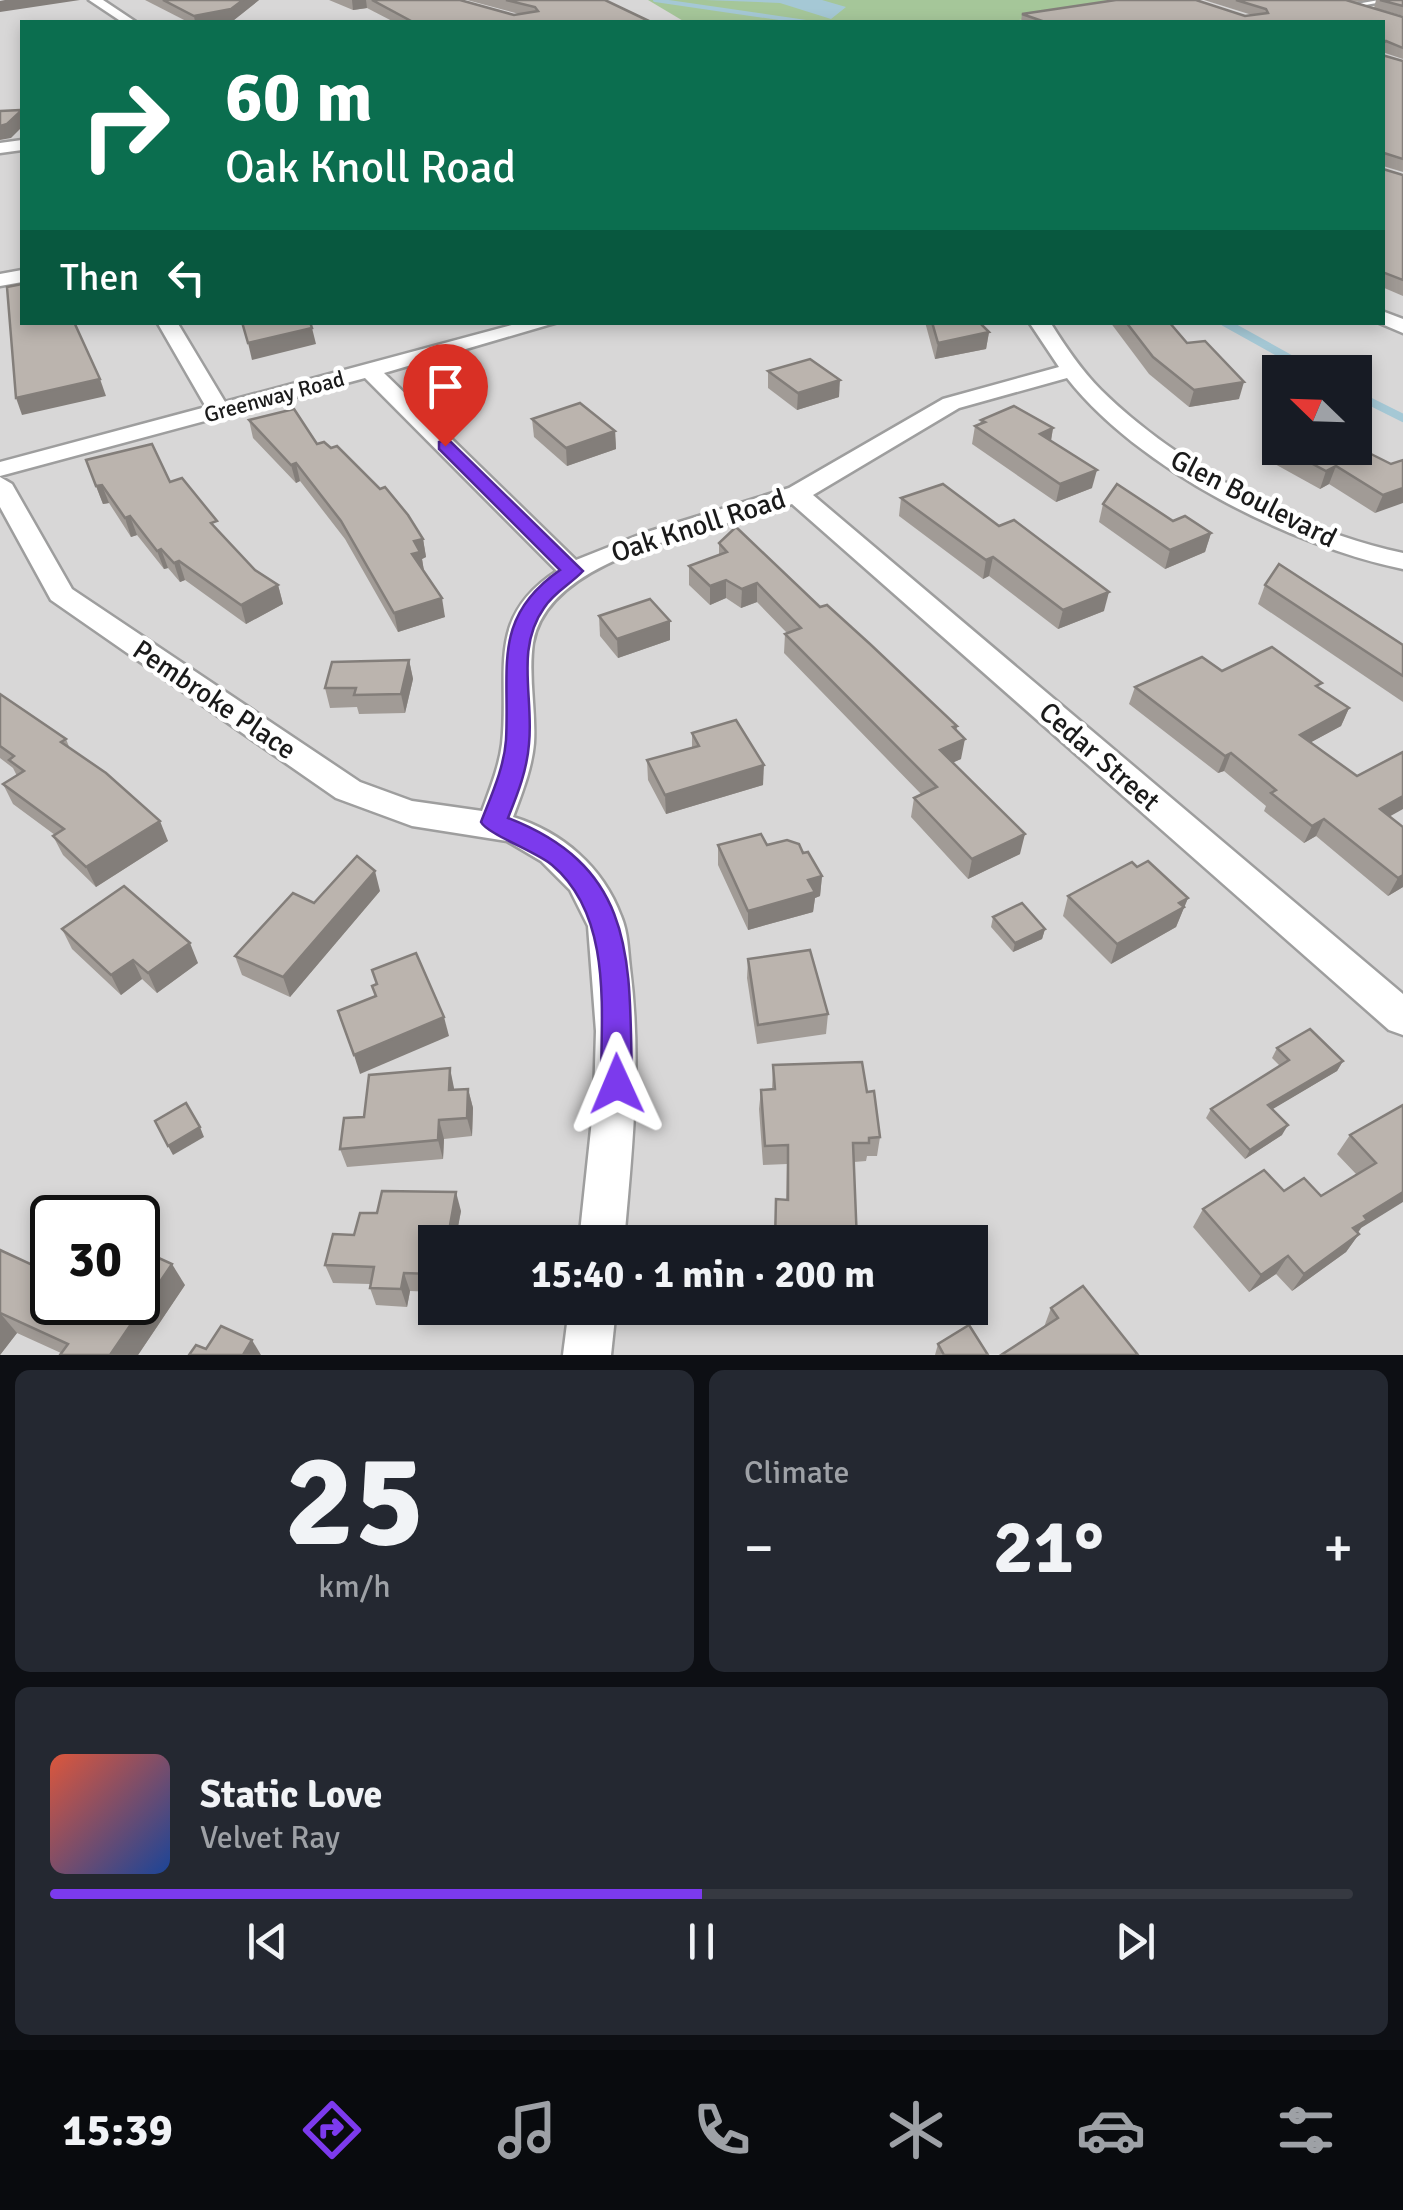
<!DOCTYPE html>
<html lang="en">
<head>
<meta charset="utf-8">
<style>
	:root { --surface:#171b24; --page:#242831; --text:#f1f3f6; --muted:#9ea1a6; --line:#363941; --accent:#7c3aed }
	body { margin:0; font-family:Signika,sans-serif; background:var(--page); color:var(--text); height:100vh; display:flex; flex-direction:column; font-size:38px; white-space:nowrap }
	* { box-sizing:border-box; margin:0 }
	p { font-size:32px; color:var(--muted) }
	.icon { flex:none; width:55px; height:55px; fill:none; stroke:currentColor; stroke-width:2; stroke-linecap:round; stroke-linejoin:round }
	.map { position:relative; height:1355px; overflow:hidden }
	.details { display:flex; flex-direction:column; gap:15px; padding:15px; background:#0d0f14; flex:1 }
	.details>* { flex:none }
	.guide { position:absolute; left:20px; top:20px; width:1365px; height:305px; border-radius:0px; box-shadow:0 5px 15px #0003; background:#0b6e4f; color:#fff; overflow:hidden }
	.needle { width:65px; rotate:293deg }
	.fabs { position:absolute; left:1262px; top:355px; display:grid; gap:20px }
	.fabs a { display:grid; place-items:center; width:110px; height:110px; border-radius:0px; background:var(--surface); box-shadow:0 5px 15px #0003; font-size:50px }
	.speed { position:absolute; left:30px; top:1195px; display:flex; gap:20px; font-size:50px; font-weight:700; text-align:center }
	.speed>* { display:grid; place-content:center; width:130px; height:130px; border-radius:50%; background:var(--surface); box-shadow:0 5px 15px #0003; line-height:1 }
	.speed .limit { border:5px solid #111; border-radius:15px; background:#fff; color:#111 }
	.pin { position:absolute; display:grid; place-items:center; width:85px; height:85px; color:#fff; margin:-102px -42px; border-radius:50% 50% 50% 0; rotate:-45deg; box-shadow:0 0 10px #0007 }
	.pin .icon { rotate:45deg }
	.me { position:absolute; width:110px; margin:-55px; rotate:359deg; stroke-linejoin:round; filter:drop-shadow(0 0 8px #0008) }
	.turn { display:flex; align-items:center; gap:35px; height:210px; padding:0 40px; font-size:45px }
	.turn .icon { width:130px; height:130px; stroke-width:2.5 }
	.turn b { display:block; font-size:70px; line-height:85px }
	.then { display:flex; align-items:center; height:95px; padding:0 40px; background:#0003; gap:20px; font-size:38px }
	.big { font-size:75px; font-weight:700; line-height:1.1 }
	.details .widget { flex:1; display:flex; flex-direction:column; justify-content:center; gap:15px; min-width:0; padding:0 35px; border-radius:15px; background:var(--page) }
	.details .dial { align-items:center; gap:0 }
	.dial b { font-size:130px; line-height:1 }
	.song { display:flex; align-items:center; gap:30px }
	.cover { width:120px; height:120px; border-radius:15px; background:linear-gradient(135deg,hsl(10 70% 55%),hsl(220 70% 35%)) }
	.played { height:10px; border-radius:5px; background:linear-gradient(90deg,var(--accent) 50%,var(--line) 50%) }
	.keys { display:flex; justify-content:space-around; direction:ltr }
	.heat { display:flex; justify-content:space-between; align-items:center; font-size:55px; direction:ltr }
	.details .tiles { flex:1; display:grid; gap:15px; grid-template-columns:1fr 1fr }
	.widget:last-child { grid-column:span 2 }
	.trip { position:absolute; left:418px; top:1225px; width:570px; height:100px; border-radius:0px; background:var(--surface); box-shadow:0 5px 15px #0003; font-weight:700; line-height:100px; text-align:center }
	.menu { display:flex; height:160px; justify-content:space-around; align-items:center; background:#090b0e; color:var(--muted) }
	.menu .icon { width:70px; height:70px }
	.menu .current { color:var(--accent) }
	.menu b { font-size:45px; color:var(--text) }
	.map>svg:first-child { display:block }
	.residential { fill:#d8d7d7; fill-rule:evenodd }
	.forest { fill:#a5c699 }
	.water { fill:#a5c8d5 }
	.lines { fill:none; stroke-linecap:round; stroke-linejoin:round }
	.stream-far1 { stroke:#a5c8d5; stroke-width:4 }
	.stream { stroke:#a5c8d5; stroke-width:8 }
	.lane-casing { stroke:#9e9e9e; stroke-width:5 }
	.street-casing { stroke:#9e9e9e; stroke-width:5 }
	.lane { fill:#fff; fill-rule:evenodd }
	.street { fill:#fff; fill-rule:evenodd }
	.wall { fill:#a19b96 }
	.shaded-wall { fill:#837e7a }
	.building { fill:#bbb4ae; stroke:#837e7a; stroke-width:2.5 }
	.route { fill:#7c3aed; stroke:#51269a; stroke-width:2.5 }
	.labels { text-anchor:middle; stroke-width:9; stroke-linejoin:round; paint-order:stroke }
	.far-street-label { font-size:22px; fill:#1a1a1a; stroke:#fff }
	.street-label { font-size:28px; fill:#1a1a1a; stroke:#fff }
</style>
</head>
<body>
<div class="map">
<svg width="1403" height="1355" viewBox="0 0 1403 1355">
	<rect width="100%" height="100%" fill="#ebe8e1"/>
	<path class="residential" d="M0,0h1286l88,22h-1352v300h1360l1,-297 20,5v1325h-1403zM1280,372h75v76h-75zM52,1218h86v84h-86zM435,1242h535v66h-535z"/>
	<polygon class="forest" points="648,0 1143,0 1007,22 685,22"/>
	<polygon class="water" points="705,0 822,0 846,7 831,19 780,3"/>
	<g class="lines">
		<polyline class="stream-far1" points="655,0 806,22"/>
		<g class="stream">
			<polyline points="1224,322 1314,372"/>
			<polyline points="1355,394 1403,418"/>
		</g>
		<defs>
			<polygon id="lane" points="1379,0 1394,0 1348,8 1345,6"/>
			<g id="street">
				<polygon points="89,0 103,0 136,22 122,22"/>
				<polygon points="22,140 22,150 0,153 0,143"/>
				<polygon points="22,270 22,282 0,286 0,274"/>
				<polygon points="1382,311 1403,319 1403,333 1377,322 1382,322"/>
				<path d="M157,322h20l48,80 298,-80h35l-174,51 192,187 68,-27 145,-45 154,-89 116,-32 -30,-45h21c15,24 31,48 51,68 75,74 199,142 302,163v16c-112,-23 -265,-100 -336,-191l-108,30 -146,87 590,499v41l-14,-5 -597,-526c-72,27 -243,48 -259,139 -5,33 3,67 1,100 -2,25 -12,50 -21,74 49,15 90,50 108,99 7,16 7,35 9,52 12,92 2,183 -6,274h-45l15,-141 2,-70 -8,-105 -18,-36 -29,-29 -34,-20 -95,-15 -76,-28 -285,-198 -51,-93v-30l12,7 60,105 288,193 52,19 70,10c8,-22 17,-44 20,-67 8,-71 -18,-126 55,-173l-192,-193 -365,98v-14l206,-55z"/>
				<polygon points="569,1308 616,1308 611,1355 563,1355"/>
			</g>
		</defs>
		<use href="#lane" class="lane-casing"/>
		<use href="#street" class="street-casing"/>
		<use href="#lane" class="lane"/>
		<use href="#street" class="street"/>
	</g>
	<g class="wall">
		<polygon points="145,0 259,0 234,20 221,22 188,22"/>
		<polygon points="329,0 460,0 514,15 519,14 467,0 605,0 651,22 394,22 367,8 353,10"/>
		<polygon points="1204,0 1369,0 1354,2 1403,17 1403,59 1382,52 1382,22 1021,22 1022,14 1252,15"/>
		<polygon points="1376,0 1403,0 1403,16 1374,8"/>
		<polygon points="1382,55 1403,61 1403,172 1383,166 1383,169 1403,175 1403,296 1382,287"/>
		<polygon points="925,322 979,322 989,332 986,349 935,359"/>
		<polygon points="1110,322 1169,322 1239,399 1189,407 1149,374"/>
		<polygon points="768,371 839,397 797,410 768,388"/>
		<polygon points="532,419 615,431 616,449 567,466 534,437"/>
		<polygon points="249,420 317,444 423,539 426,557 422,559 424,571 445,617 398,632 345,539 300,481 296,483 253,438"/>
		<polygon points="981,420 1053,428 1051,441 1092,488 1056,502 972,444 975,426 980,424"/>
		<polygon points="1280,444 1280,448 1355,448 1391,464 1403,460 1375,513 1329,484 1320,489 1273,463"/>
		<polygon points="86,460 170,482 255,570 278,585 283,604 246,624 185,580 180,582 168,568 164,569 137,535 131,537 109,503 103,504"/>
		<polygon points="901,498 1104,611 1058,629 989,576 983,579 899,516"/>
		<polygon points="1103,504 1211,533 1205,552 1165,569 1099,522"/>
		<polygon points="719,543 820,607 957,726 956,730 961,759 953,762 1020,854 968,879 911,817 914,798 921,794 784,653 785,634 787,633 757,602 741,608 726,598 710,605 689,585 689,566 719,555"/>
		<polygon points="1265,585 1403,645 1403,702 1258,604"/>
		<polygon points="599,616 670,640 618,658 600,636"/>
		<polygon points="409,660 413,679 405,713 359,714 357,707 330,708 325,688"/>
		<polygon points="1222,671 1320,688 1349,708 1341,726 1311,742 1390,816 1403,827 1403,887 1388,896 1316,836 1304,843 1264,811 1266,806 1224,771 1218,773 1129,704 1135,687"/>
		<polygon points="0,694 66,739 70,749 168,841 96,887 63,855 53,836 55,835 13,804 3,784 17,776 13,768 0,758"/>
		<polygon points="692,733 763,785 666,814 648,780 647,760 692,748"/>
		<polygon points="718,845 767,845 803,853 822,876 820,896 815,898 813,912 748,930 718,865"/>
		<polygon points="1137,867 1188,898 1176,927 1111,964 1063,916 1068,896"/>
		<polygon points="380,891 290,997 242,975 235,956"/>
		<polygon points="993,917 1045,929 1042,939 1013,952 991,927"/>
		<polygon points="62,929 198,963 157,993 142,979 121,995 72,949"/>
		<polygon points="748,959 828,1014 826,1034 757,1044 747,978"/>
		<polygon points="1277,1048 1343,1061 1337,1071 1272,1109 1282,1135 1245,1159 1206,1118 1211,1109 1280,1066 1272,1058"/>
		<polygon points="773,1065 867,1092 880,1137 877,1156 867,1156 866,1161 854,1162 857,1242 774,1242 776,1199 786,1200 787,1164 763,1165 759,1109 761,1090 772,1089"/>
		<polygon points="454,1088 454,1090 468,1089 473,1108 472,1136 444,1139 443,1159 347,1167 340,1149 364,1117"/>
		<polygon points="1403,1105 1361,1228 1358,1233 1359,1234 1346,1252 1292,1291 1276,1274 1249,1292 1193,1227 1203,1209 1284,1191 1321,1196 1357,1175 1337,1154 1350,1135"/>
		<polygon points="461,1211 455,1242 435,1242 435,1292 410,1291 407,1307 376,1305 370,1288 370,1284 333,1283 325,1265 377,1213"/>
		<polygon points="0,1250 52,1302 185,1285 138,1355 60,1355 61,1353 17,1333 0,1355"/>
		<polygon points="1051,1308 1138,1355 1044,1327"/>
		<polygon points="938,1344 988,1355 935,1355"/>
	</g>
	<g class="shaded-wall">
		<polygon points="5,0 80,0 0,12 0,1"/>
		<polygon points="243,0 259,0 234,20 221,22 195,22 194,16"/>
		<polygon points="352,0 366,0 367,8 353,10"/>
		<polygon points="22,110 22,127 11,138 0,140 0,126"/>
		<polygon points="312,328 316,344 252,360 248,343"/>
		<polygon points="989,332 986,349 935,359 938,343"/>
		<polygon points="100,379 106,396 22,415 16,398"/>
		<polygon points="840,380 839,397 797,410 798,393"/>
		<polygon points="1244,382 1239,399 1189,407 1194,390"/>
		<polygon points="1053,428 1050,446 1040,434"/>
		<polygon points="615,431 616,449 567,466 566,448"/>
		<polygon points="296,463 300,481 296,483 291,465"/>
		<polygon points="1336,466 1329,484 1320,489 1326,471"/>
		<polygon points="1097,470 1092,488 1056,502 1060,484"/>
		<polygon points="102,485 109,503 103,504 96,486"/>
		<polygon points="1403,488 1403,503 1375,513 1383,495"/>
		<polygon points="130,516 137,535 131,537 125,518"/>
		<polygon points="1211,533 1205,552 1165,569 1170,550"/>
		<polygon points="423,539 426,557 422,559 424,571 412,554 414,541"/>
		<polygon points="161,549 168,568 164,569 157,551"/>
		<polygon points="993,557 989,576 983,579 986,560"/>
		<polygon points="179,561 185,580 180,582 174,563"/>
		<polygon points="726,580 726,598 710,605 710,586"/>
		<polygon points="757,583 757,602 741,608 742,589"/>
		<polygon points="278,585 283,604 246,624 241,605"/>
		<polygon points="1109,592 1104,611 1058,629 1063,610"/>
		<polygon points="442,598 445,617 398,632 394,613"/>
		<polygon points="670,621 670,640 618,658 617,639"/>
		<polygon points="409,660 413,679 405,713 401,694"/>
		<polygon points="1349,708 1341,726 1293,752 1300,735"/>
		<polygon points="957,726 953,744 965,739 961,759 937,770 940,750 953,727"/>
		<polygon points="1231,753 1224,771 1218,773 1225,756"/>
		<polygon points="764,765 763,785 666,814 665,795"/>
		<polygon points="1403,796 1403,809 1371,827 1380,809"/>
		<polygon points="1324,819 1316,836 1304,843 1312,826"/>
		<polygon points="160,821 168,841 96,887 86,867"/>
		<polygon points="1025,834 1020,854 968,879 972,859"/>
		<polygon points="375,871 380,891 290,997 283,977"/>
		<polygon points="1403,875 1403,887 1388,896 1398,878"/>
		<polygon points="822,876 820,896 815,898 813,912 748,930 748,911 808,880"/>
		<polygon points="1188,898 1176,927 1111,964 1117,944"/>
		<polygon points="1045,929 1042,939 1013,952 1015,943"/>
		<polygon points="190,943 198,963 157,993 148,973"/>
		<polygon points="133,960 142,979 121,995 111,975"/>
		<polygon points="444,1017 449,1036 360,1074 354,1055"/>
		<polygon points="1343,1061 1337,1071 1263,1115 1268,1105"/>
		<polygon points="450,1068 454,1088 453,1109 449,1090"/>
		<polygon points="468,1089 473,1108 472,1136 467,1118"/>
		<polygon points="439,1120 444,1139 443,1159 438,1140"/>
		<polygon points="1288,1125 1282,1135 1245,1159 1250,1150"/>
		<polygon points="200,1127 204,1137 173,1155 168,1146"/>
		<polygon points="456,1192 461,1211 455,1242 447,1242"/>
		<polygon points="1403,1192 1403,1202 1361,1228 1354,1237 1359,1234 1346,1252 1292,1291 1304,1274 1340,1246 1364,1216"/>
		<polygon points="1288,1256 1276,1274 1249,1292 1261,1275"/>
		<polygon points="172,1264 185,1285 138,1355 110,1355"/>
		<polygon points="404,1273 410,1291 407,1307 401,1289"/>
		<polygon points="0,1313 17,1333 0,1355"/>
		<polygon points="252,1340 261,1355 243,1355"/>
	</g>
	<g class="building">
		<polygon points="163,0 243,0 231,9 194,16"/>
		<polygon points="372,0 460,0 514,15 538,11 535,7 506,0 605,0 651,22 413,22"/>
		<polygon points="1116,0 1196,0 1245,16 1268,13 1266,9 1236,0 1346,0 1403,17 1403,48 1386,41 1382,44 1382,22 1045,22 1022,14"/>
		<polygon points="1380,0 1403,0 1403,6"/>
		<polygon points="1382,55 1403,61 1403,159 1384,153 1383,169 1403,175 1403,280 1382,272"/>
		<polygon points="22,110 7,124 0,126 0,111"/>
		<polygon points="22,284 22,322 74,322 100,379 16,398 7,287"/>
		<polygon points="242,322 310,322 312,328 248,343"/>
		<polygon points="932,322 979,322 989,332 938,343"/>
		<polygon points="1126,322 1169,322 1187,343 1205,341 1244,382 1194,390 1153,357"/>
		<polygon points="810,359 840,380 798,393 768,371"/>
		<polygon points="580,403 615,431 566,448 532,419"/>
		<polygon points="1014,406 1053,428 1040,434 1097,470 1060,484 975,426 985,422 981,420"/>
		<polygon points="294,409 317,444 324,442 331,448 337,446 380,489 385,487 408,515 423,539 414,541 420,552 412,554 442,598 394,613 341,521 296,463 291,465 249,420"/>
		<polygon points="152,444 170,482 182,478 217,521 211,523 255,570 278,585 241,605 179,561 174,563 161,549 157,551 130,516 125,518 102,485 96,486 86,460"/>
		<polygon points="1355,446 1391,464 1403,460 1403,488 1383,495 1336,466 1326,471 1283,448 1355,448"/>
		<polygon points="943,484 999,526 1014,520 1109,592 1063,610 993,557 986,560 901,498"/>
		<polygon points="1117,484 1173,521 1185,516 1211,533 1170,550 1103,504"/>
		<polygon points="736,527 820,607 827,605 870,644 957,726 953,727 965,739 940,750 1025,834 972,859 914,798 937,787 785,634 801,628 757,583 742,589 726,580 710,586 689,566 727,552 719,543"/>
		<polygon points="1279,564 1403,645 1403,676 1265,585"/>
		<polygon points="650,599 670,621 617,639 599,616"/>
		<polygon points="1272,647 1322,683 1316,686 1349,708 1300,735 1357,776 1403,752 1403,796 1380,809 1403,827 1403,875 1398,878 1324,819 1312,826 1271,793 1276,790 1231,753 1225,756 1135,687 1202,657 1222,671"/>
		<polygon points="409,660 401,694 354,695 356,688 325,688 332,662"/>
		<polygon points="0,694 66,739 61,742 106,773 160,821 86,867 53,836 64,829 3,784 24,771 9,760 14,756 0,746"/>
		<polygon points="736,720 764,765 665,795 647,760 699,746 692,733"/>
		<polygon points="761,834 767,845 787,840 799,844 803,853 808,852 822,876 808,880 815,892 748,911 718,845"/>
		<polygon points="357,856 375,871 283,977 235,956 293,893 314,903"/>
		<polygon points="1148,861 1188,898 1179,903 1184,907 1117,944 1068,896 1132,862 1137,867"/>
		<polygon points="124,886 190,943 148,973 133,960 111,975 62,929"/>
		<polygon points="1022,903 1045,929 1015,943 993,917"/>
		<polygon points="810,950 828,1014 758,1025 748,959"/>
		<polygon points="416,953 444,1017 354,1055 338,1011 376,996 372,986 377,984 372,970"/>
		<polygon points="1310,1029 1343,1061 1268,1105 1288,1125 1250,1150 1211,1109 1289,1060 1277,1048"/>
		<polygon points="862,1062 867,1092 874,1091 880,1137 869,1138 869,1143 853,1143 857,1242 775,1242 776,1199 788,1200 788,1145 765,1146 761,1090 775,1089 773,1065"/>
		<polygon points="450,1068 449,1090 468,1089 467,1118 439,1120 438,1140 340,1149 344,1118 364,1117 369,1075"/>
		<polygon points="186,1103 200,1127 168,1146 155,1121"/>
		<polygon points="1403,1105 1403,1192 1364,1216 1367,1220 1353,1228 1359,1234 1304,1274 1288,1256 1261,1275 1203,1209 1264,1170 1284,1191 1304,1178 1321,1196 1376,1163 1350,1135"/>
		<polygon points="382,1191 456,1192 447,1242 435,1242 435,1260 432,1274 404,1273 401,1289 370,1288 374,1267 325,1265 333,1234 354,1235 360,1213 377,1213"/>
		<polygon points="139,1249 172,1264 110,1355 60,1355 68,1344 0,1313 0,1250 52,1274 52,1302 138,1302 138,1251"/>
		<polygon points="1083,1286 1138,1355 1001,1355 1058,1318 1051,1308"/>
		<polygon points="969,1325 988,1355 944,1355 938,1344"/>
		<polygon points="221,1326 252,1340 243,1355 189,1355 196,1345 206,1349"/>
	</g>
	<path class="route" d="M445,440l6,2 132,129c-12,13 -29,21 -39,37 -29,41 -10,90 -15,136 -2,26 -11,49 -21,74 131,51 121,145 124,266l-4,10 -11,4 -11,-4 -5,-10c0,-72 12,-168 -49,-219 -15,-13 -65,-31 -71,-43 10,-26 23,-54 25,-82 4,-72 -15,-122 54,-170l-121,-121v-7z"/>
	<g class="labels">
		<g class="far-street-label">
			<text transform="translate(274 396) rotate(-15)" y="8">Greenway Road</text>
		</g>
		<g class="street-label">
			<text transform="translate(1254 498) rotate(27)" y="10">Glen Boulevard</text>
			<text transform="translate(698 525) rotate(-18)" y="10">Oak Knoll Road</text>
			<text transform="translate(215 699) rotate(34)" y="10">Pembroke Place</text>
			<text transform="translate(1100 756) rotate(41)" y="10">Cedar Street</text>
		</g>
	</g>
</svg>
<div class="fabs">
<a><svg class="needle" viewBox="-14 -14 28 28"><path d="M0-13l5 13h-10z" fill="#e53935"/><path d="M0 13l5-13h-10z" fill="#9ea1a6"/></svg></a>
</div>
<div class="speed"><div class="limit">30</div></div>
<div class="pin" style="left:445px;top:446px;background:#d93025"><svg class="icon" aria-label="arrive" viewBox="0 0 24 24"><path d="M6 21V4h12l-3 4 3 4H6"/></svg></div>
<svg class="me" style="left:617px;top:1084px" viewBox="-20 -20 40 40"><path d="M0-17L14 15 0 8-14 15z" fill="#7c3aed" stroke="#fff" stroke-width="4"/></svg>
<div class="trip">15:40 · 1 min · 200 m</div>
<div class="guide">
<div class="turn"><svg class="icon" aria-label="right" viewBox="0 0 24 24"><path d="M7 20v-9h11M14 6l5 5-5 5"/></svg><div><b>60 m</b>Oak Knoll Road</div></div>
<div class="then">Then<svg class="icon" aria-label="left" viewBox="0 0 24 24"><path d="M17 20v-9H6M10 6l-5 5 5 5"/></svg></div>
</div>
</div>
<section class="details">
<div class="tiles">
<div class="widget dial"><b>25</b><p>km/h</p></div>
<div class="widget"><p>Climate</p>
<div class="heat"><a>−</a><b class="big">21°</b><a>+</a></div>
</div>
<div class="widget">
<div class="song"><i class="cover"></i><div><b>Static Love</b><p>Velvet Ray</p></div></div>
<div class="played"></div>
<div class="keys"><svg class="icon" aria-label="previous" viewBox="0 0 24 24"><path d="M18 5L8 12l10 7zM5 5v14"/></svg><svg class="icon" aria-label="pause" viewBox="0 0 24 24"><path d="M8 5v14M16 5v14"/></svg><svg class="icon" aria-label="next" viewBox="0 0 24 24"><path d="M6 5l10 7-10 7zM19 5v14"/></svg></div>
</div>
</div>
</section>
<nav class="menu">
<b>15:39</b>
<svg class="icon current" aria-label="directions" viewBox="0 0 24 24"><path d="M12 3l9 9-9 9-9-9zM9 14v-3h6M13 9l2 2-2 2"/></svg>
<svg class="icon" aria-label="music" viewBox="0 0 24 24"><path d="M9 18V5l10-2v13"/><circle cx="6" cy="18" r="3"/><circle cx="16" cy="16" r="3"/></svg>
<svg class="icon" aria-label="phone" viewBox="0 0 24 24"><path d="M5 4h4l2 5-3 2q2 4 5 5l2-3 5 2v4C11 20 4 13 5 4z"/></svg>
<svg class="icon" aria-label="climate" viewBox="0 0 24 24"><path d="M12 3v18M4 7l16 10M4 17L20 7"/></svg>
<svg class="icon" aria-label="car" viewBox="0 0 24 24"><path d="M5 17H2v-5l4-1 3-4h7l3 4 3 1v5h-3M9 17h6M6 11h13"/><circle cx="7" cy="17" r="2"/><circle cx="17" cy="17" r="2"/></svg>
<svg class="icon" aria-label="filters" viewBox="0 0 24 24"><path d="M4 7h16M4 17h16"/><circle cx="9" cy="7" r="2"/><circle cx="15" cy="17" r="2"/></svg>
</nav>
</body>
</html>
